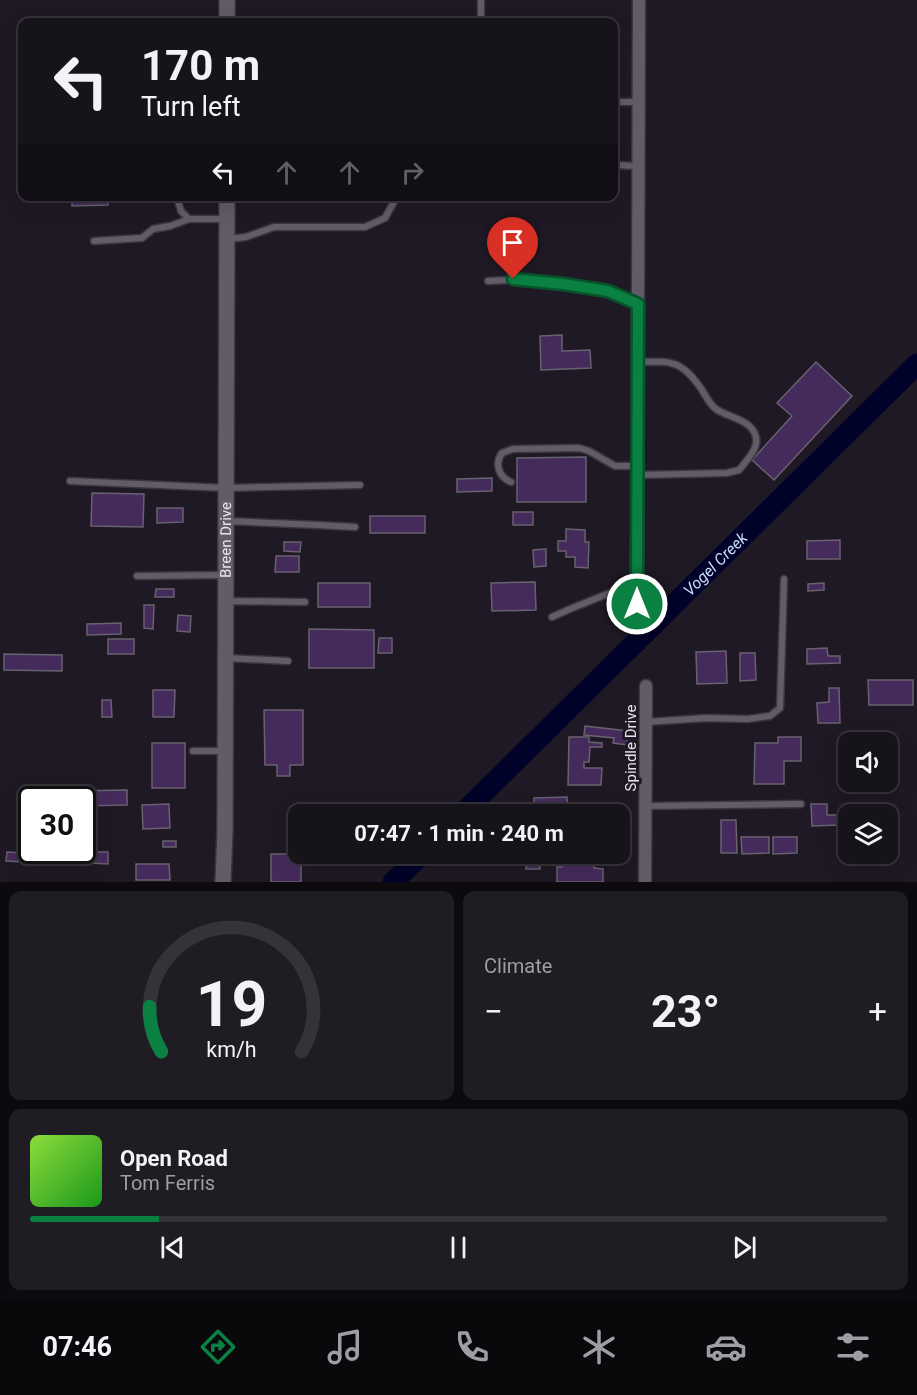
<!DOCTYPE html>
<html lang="en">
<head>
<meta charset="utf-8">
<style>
	:root { --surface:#16131b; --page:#1f1c24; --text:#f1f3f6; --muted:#9e9ea3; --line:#35323a; --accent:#0b8043 }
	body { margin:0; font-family:Roboto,sans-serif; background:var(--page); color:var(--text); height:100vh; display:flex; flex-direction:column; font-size:22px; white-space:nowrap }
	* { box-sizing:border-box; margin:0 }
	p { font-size:20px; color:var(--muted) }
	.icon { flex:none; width:33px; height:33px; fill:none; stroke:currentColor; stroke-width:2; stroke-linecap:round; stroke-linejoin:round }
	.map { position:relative; height:882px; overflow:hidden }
	.panel { display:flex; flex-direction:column; gap:9px; padding:9px; background:#0c0a0f; flex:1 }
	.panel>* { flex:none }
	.top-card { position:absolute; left:18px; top:18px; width:600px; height:183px; border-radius:12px; box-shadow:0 6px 24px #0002,0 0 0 2px var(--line); background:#16131b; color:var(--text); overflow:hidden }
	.controls { position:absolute; left:838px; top:732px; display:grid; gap:12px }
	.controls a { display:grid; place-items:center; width:60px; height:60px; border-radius:12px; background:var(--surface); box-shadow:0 6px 24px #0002,0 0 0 2px var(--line); font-size:30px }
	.speed { position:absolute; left:18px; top:786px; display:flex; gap:12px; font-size:30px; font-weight:700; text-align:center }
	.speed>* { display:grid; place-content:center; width:78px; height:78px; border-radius:50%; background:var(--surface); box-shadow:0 6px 24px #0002,0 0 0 2px var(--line); line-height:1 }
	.speed .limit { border:3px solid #111; border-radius:9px; background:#fff; color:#111 }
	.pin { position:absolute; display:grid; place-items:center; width:51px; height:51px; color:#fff; margin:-62px -26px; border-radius:50% 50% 50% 0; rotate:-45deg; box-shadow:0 0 6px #0007 }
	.pin .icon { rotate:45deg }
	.me { position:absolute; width:66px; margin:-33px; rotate:0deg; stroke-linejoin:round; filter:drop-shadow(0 0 4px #0008) }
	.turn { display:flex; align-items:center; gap:21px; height:126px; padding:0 24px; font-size:27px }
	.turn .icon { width:78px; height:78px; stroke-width:2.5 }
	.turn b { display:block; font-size:42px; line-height:51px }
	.lanes { display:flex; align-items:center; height:57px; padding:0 24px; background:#0003; justify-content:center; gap:30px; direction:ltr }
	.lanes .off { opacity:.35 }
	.big { font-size:45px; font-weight:700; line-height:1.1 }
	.panel .widget { flex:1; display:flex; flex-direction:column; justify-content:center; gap:9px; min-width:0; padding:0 21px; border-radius:12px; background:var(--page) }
	.panel .dial { align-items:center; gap:0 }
	.dial svg { height:156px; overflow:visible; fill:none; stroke:var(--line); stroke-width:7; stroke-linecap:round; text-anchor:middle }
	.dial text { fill:var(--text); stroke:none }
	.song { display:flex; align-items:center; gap:18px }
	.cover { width:72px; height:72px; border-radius:9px; background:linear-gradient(135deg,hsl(90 70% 55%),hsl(120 70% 35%)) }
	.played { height:6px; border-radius:3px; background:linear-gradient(90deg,var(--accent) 15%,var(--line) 15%) }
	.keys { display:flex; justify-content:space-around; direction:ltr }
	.heat { display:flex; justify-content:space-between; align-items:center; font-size:33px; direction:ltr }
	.panel .tiles { flex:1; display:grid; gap:9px; grid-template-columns:1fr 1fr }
	.widget:last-child { grid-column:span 2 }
	.trip { position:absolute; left:288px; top:804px; width:342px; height:60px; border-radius:12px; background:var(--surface); box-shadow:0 6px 24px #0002,0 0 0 2px var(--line); font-weight:700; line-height:60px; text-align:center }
	.tab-bar { display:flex; height:96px; justify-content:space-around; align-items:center; background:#09080b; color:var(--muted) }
	.tab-bar .icon { width:42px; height:42px }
	.tab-bar .on { color:var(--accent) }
	.tab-bar b { font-size:27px; color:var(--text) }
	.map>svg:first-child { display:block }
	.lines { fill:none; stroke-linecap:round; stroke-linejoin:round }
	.river { stroke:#000229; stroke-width:21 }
	.building { fill:#452b5c; stroke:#68626f; stroke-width:1.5 }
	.service-casing { stroke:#39363e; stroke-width:9 }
	.minor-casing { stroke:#39363e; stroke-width:15 }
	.tertiary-casing { stroke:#39363e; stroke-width:18 }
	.service { stroke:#625c69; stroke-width:6 }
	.minor { stroke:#625c69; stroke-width:12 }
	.tertiary { stroke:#625c69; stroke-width:15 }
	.route-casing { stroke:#07532c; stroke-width:15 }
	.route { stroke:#0b8043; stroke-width:10 }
	.labels { text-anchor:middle; stroke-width:6; stroke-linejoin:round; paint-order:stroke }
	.street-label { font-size:15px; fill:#e7e4ec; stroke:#1e1924 }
	.water-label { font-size:16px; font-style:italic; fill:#c8daf8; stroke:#1e1924 }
</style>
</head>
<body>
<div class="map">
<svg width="917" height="882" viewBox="0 0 917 882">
	<rect width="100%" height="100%" fill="#1e1924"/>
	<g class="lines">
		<g class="river">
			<path id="s1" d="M462,814l455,-450"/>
			<polyline points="393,882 422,854"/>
		</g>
	</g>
	<g class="building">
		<polygon points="72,196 108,196 108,205 72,206"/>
		<polygon points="562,335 562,351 590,350 591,368 541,370 540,336"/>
		<polygon points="816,362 852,396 774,480 752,460 792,416 777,403"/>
		<polygon points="586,457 586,502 517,502 517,458"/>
		<polygon points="492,478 492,491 457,492 457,479"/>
		<polygon points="92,493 144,494 143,527 91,526"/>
		<polygon points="157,508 183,508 183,522 157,523"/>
		<rect x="513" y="512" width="20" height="13"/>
		<rect x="370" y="516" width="55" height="17"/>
		<polygon points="566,529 585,530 585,542 589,542 588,568 575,567 575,557 566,557 566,551 558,551 558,541 566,541"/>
		<polygon points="840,540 840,559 807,559 807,541"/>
		<polygon points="284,542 301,542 300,552 284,551"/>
		<polygon points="546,549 546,566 534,567 533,550"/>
		<polygon points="276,556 299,556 299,572 275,572"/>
		<polygon points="535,582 536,610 492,611 491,583"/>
		<rect x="318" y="583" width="52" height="24"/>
		<polygon points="824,583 824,590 808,591 808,584"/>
		<polygon points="156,589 174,589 174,597 155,597"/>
		<polygon points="144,605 154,605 153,629 144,628"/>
		<polygon points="178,615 191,616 190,632 177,631"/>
		<polygon points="121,623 121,634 87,635 87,624"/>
		<polygon points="309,629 374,630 374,668 309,668"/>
		<polygon points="379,638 392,638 392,653 378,653"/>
		<rect x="108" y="639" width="26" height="15"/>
		<polygon points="827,648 828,656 840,656 840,663 807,664 807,649"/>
		<polygon points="726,651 727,683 697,684 696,652"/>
		<polygon points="740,653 755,653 756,680 740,681"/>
		<polygon points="4,654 62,655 62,671 4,670"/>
		<polygon points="868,680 913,680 913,705 869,705"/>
		<polygon points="829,688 839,688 840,723 818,723 817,703 829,702"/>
		<polygon points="153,690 175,690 174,717 153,717"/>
		<polygon points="102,700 111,700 112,717 102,717"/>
		<polygon points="264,710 303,710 303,765 290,765 290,776 277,776 277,765 265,765"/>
		<polygon points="585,726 628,731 627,745 613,743 614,738 584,735"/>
		<polygon points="569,737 589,737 589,742 602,743 602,747 590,747 589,762 584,762 584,768 602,768 601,785 568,785"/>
		<polygon points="778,737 801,737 801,761 784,761 784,784 754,784 755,743 778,743"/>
		<rect x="152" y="743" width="33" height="45"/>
		<polygon points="127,790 127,805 82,806 82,800 69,800 69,791"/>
		<polygon points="567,797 568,813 598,812 598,814 534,814 534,798"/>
		<polygon points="169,804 170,828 143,829 142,805"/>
		<polygon points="811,804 827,804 827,815 840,815 840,825 812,826"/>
		<polygon points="721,820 736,820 737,853 721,853"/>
		<polygon points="741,837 769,837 769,853 742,854"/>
		<polygon points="773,837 797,837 797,853 773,854"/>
		<rect x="163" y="841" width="13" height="6"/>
		<polygon points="7,852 24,853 24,862 6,861"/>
		<polygon points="90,852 108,852 108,864 90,863"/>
		<polygon points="271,854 310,854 310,857 301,856 301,882 271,882"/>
		<rect x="328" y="854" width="12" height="7"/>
		<rect x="526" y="854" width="14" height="15"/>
		<polygon points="562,858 594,859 594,868 603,869 603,882 557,882 557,867 562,867"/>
		<polygon points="136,864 169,864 170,880 136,880"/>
	</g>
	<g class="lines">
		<defs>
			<g id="service">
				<polyline points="481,0 481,16"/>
				<polyline points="614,102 639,102"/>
				<polyline points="614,165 638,166"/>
				<polyline points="174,196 178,201 181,211 189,219 226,219"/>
				<polyline points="228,239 246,237 274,227 365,227 385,218 395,200 395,196"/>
				<polyline points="94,241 142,238 153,229 170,226 189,219"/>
				<polyline points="488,281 513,280 563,284 607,292 638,303"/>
				<path d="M638,475l89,-2 12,-3c7,-9 22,-23 16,-36 -6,-15 -28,-17 -39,-25 -6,-4 -10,-13 -14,-19 -20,-30 -30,-29 -64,-28"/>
				<polyline points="70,481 226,488 360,485"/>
				<path d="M511,482c-12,-5 -17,-18 -9,-29l11,-4 66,-1 10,3 26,15h22"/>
				<polyline points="227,521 317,525 355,527"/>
				<polyline points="137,576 225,575"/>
				<polyline points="226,601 305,602"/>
				<polyline points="552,617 570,609 637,582"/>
				<polyline points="226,658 288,661"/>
				<polyline points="646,722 706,718 748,719 770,716 780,708 784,579"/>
				<polyline points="193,751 225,751"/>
				<polyline points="646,806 801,804"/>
			</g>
			<g id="minor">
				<polyline points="637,604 639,0"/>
				<polyline points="645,882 646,686"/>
			</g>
			<g id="tertiary">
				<polyline points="227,22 227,0"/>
				<path id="s2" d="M223,882l2,-52 2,-634"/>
			</g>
		</defs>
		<use href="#service" class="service-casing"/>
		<use href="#minor" class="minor-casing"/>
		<use href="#tertiary" class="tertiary-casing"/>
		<use href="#service" class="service"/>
		<use href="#minor" class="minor"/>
		<use href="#tertiary" class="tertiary"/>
	</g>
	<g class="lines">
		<defs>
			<polyline id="route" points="513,279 563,284 608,291 638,304 637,604"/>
		</defs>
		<use href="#route" class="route-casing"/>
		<use href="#route" class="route"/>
	</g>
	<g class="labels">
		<g class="street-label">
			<text dy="5" stroke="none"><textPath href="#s2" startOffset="342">Breen Drive</textPath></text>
			<text transform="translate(631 748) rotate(-90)" y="5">Spindle Drive</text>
		</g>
		<g class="water-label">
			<text dy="6" stroke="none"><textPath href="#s1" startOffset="356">Vogel Creek</textPath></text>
		</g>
	</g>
</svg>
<div class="controls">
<a><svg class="icon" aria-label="sound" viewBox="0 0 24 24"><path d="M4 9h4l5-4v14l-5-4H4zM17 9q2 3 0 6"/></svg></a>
<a><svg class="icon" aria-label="layers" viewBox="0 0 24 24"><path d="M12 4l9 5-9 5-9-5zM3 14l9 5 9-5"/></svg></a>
</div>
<div class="speed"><div class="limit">30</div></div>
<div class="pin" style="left:513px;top:279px;background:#d93025"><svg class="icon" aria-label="arrive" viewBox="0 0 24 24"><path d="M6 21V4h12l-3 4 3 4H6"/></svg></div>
<svg class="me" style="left:637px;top:604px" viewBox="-20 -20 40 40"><circle r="17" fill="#0b8043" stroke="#fff" stroke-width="3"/><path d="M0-11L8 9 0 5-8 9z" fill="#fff"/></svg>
<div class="trip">07:47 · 1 min · 240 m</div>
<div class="top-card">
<div class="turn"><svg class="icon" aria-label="left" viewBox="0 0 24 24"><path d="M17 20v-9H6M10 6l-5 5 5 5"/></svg><div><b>170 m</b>Turn left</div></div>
<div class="lanes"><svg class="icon" aria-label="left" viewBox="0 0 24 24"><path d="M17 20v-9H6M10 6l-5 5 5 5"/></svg><svg class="icon off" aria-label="ahead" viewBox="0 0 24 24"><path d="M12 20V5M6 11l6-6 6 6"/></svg><svg class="icon off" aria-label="ahead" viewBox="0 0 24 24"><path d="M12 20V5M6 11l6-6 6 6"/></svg><svg class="icon off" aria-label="right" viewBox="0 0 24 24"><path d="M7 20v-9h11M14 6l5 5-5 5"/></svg></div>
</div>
</div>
<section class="panel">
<div class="tiles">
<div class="widget dial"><svg viewBox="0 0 100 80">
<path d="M14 69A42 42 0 1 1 86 69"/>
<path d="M14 69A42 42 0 0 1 8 46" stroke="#0b8043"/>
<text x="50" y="56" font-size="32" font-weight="700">19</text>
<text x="50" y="72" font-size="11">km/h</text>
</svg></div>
<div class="widget"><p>Climate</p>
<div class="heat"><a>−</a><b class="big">23°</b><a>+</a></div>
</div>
<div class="widget">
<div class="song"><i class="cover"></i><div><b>Open Road</b><p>Tom Ferris</p></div></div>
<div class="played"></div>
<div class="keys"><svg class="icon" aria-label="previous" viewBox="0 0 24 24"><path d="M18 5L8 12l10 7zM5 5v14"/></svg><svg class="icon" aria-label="pause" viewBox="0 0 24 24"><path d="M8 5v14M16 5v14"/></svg><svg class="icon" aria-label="next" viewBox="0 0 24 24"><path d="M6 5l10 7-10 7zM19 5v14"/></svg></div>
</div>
</div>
</section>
<nav class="tab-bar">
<b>07:46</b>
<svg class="icon on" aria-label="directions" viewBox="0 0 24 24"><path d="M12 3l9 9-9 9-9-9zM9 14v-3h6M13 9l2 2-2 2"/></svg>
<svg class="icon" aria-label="music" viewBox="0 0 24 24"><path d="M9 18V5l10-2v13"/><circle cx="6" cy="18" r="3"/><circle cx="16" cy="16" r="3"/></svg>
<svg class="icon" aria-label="phone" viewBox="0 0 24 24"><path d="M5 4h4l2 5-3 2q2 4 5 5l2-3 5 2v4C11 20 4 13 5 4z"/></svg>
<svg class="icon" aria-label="climate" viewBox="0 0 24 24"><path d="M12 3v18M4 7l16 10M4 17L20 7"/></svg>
<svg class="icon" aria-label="car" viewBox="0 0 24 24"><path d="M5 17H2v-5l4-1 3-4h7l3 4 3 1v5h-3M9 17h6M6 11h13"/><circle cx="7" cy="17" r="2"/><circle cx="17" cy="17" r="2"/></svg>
<svg class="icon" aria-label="filters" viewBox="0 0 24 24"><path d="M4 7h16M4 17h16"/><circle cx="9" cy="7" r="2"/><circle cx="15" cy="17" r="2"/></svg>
</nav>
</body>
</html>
